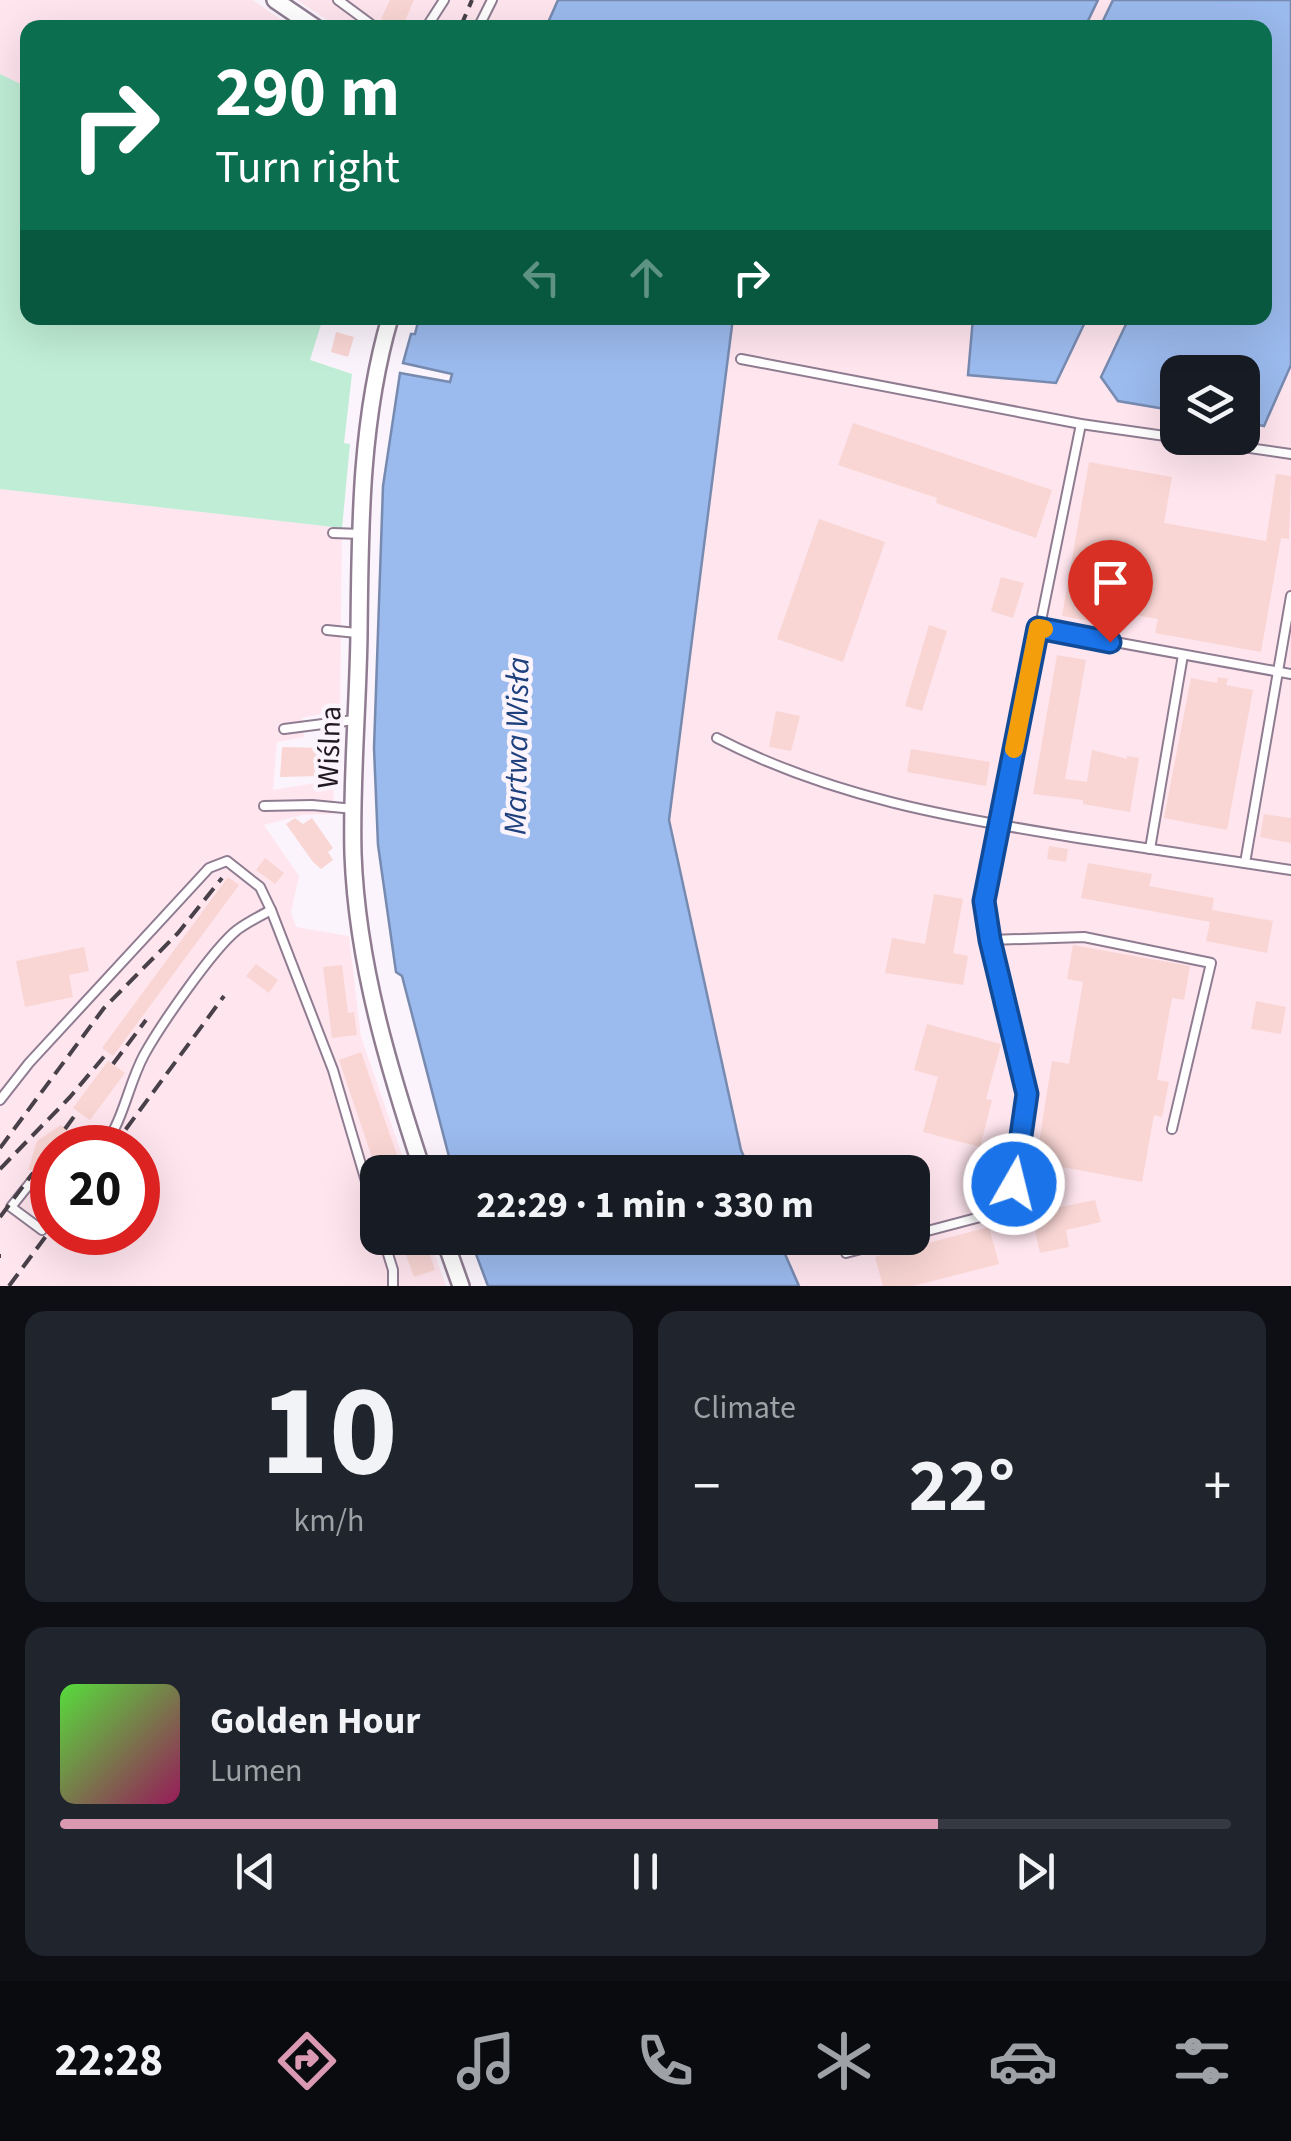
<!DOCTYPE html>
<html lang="en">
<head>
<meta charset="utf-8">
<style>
	:root { --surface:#171b24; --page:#20242c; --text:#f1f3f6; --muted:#9ea1a6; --line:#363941; --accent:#d899b1 }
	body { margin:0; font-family:"Source Sans 3",sans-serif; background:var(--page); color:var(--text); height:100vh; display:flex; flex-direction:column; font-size:38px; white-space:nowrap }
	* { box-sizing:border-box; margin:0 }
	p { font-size:32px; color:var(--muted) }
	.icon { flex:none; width:55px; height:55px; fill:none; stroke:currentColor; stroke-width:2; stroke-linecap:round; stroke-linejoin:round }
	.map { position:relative; height:1286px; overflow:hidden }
	.details { display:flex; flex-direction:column; gap:25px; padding:25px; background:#0d0f14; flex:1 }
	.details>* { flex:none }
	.hud { position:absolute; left:20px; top:20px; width:1252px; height:305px; border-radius:20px; box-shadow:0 10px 40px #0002; background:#0b6e4f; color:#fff; overflow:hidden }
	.controls { position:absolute; left:1160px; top:355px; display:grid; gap:20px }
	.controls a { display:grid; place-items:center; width:100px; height:100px; border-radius:20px; background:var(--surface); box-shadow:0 10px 40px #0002; font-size:50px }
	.speed { position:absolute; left:30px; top:1125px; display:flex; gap:20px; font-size:50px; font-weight:700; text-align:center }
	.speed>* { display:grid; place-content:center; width:130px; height:130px; border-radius:50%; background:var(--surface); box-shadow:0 10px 40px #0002; line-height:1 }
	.speed .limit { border:15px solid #d22; background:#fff; color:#111 }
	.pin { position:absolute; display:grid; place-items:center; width:85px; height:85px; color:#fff; margin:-102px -42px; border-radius:50% 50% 50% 0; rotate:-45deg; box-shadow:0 0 10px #0007 }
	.pin .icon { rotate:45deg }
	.me { position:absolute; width:110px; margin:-55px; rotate:8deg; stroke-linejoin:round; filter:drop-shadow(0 0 8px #0008) }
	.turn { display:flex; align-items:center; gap:35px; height:210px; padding:0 30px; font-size:45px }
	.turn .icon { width:130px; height:130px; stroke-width:2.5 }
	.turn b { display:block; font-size:70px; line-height:85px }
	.lanes { display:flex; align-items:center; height:95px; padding:0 30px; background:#0003; justify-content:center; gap:50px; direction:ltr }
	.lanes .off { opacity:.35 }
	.big { font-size:75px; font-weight:700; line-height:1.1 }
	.details .widget { flex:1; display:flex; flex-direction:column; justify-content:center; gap:15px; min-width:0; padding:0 35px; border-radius:20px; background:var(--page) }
	.details .dial { align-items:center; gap:0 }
	.dial b { font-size:130px; line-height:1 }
	.song { display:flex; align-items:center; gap:30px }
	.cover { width:120px; height:120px; border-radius:15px; background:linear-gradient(135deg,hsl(110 70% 55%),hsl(330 70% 35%)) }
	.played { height:10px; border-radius:5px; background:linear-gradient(90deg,var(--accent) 75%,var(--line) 75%) }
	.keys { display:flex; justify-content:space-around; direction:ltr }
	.heat { display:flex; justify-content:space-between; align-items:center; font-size:55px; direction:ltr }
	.details .tiles { flex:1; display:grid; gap:25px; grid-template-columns:1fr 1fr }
	.widget:last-child { grid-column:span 2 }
	.trip { position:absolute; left:360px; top:1155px; width:570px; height:100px; border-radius:20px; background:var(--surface); box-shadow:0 10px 40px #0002; font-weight:700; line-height:100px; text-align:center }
	.tab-bar { display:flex; height:160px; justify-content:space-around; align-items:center; background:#090b0e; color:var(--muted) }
	.tab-bar .icon { width:70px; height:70px }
	.tab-bar .active { color:var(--accent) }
	.tab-bar b { font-size:45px; color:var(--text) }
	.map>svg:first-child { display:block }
	.industrial { fill:#ffe5ee; fill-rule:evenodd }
	.green { fill:#bfedd5 }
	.water { fill:#9bbaed; stroke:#778ab0; stroke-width:2.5 }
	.building { fill:#f9d6d4 }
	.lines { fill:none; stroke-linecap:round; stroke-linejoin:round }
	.service-casing { stroke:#8f7c91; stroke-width:12 }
	.minor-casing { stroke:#8f7c91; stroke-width:20 }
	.service { stroke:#fff; stroke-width:8 }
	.minor { stroke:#fff; stroke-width:15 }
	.rail { stroke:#494149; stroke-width:4; stroke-dasharray:15 8; stroke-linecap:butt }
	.route-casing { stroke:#114b97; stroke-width:25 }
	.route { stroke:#1a73e8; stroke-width:18 }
	.slow { stroke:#f59e0b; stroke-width:18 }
	.labels { text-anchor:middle; stroke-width:9; stroke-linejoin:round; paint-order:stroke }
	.street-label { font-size:30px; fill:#221a22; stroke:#fcf4fd }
	.water-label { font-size:32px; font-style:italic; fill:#1e417e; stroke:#fcf4fd }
</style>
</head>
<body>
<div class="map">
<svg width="1291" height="1286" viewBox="0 0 1291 1286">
	<rect width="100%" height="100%" fill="#fcf4fd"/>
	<g class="industrial">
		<polygon points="0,0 253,0 286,23 289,27 28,28 27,87 0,74"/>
		<polygon points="297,0 558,0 546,28 338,27"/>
		<polygon points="1098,0 1113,0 1100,27 1085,28"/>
		<polygon points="733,318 973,318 968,374 1056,383 1087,318 1129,318 1101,378 1118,401 1177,411 1178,438 1242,438 1243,422 1264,425 1291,365 1291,1286 799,1286 778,1238 912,1238 912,1172 751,1172 741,1150 669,821"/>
		<path d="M0,489l342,39 -2,182 -38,8 2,19 -27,5 -4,48 61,-10 -1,34 -31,1 -38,10 35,51 -8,36 5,15 53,9 12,101 47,135h-30v66h51l17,48h-446zM52,1148h86v84h-86z"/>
	</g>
	<polygon class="green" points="0,74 27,87 28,318 323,318 310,360 352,374 344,443 350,444 342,528 0,489"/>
	<g class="water">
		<polygon points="558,0 1098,0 1085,27 546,27"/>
		<polygon points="1113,0 1291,0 1291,365 1264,426 1243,422 1242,372 1178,372 1177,411 1118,401 1101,377 1129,318 1265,318 1265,28 1100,27"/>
		<polygon points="419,318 733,318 669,820 741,1150 751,1172 453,1172 402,976 396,972 378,845 374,748 383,486 400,373 450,382 452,374 403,363 411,334 415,334"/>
		<polygon points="973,318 1087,318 1056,383 968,375"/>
		<polygon points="470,1238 778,1238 799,1286 488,1286"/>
	</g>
	<g class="building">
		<polygon points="390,0 414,0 402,28 381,19"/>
		<polygon points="336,332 354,337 348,357 331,352"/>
		<polygon points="853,423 1052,490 1036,538 936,503 937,498 838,465"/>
		<polygon points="1089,462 1172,477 1164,523 1266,541 1276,474 1291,476 1289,539 1281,538 1261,652 1155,633 1158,619 1105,610 1102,623 1062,616"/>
		<polygon points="819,519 885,542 843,662 777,639"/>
		<polygon points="1001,577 1024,583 1013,618 991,611"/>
		<polygon points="929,625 947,631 922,711 905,706"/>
		<polygon points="1057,655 1086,660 1065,779 1087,782 1092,750 1127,759 1127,756 1139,758 1130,812 1083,804 1083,800 1033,794"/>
		<polygon points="1218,677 1228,679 1226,685 1253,690 1227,830 1164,818 1191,678 1217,683"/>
		<polygon points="776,711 800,716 791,751 769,747"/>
		<polygon points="282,747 324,748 322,776 280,777"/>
		<polygon points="911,749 990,762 986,786 907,772"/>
		<polygon points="1264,814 1291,818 1291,843 1260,837"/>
		<polygon points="295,818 303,824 312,818 333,848 328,852 333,860 321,869 313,862 286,824"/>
		<polygon points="1049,846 1068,849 1066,862 1047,859"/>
		<polygon points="265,858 284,873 275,884 256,870"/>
		<polygon points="1088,863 1152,874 1149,886 1214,898 1212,910 1273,921 1267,953 1206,941 1210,922 1081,898"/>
		<polygon points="228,877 239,885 113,1056 102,1048"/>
		<polygon points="934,894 963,899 953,953 968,956 963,985 885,973 892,938 925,944"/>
		<polygon points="1073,945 1190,966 1184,1000 1172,998 1157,1080 1169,1082 1162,1117 1154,1115 1142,1182 1036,1162 1052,1061 1069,1064 1083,982 1067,979"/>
		<polygon points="84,947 89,971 69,975 73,997 25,1007 16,961"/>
		<polygon points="256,964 278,980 269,993 246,976"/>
		<polygon points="342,965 348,1013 354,1012 357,1035 332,1038 323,967"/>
		<polygon points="1256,1001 1286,1007 1281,1034 1251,1029"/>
		<polygon points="927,1024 1001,1044 986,1099 992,1100 980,1147 923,1132 938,1077 914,1070"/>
		<polygon points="361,1052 403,1172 377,1172 339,1060"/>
		<polygon points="108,1061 125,1073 90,1120 73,1108"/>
		<polygon points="61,1125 70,1132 80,1148 52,1148 52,1181 39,1171 28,1170 37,1141"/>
		<polygon points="1095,1200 1101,1222 1066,1230 1069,1247 1040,1253 1031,1213"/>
		<polygon points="989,1227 999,1264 913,1286 883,1286 875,1257"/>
		<polygon points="400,1238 424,1238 435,1270 414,1277"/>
	</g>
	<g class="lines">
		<defs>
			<g id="service">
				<polyline points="338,0 376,28"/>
				<polyline points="426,28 444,0"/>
				<polyline points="478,28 492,0"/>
				<polyline points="741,359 1081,424 1291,454"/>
				<polyline points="333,533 361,534"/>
				<polyline points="1038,628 1291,674"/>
				<polyline points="327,630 357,633"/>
				<polyline points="284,729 354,720"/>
				<path d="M717,738c114,59 235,80 361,100 71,10 142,21 213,32"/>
				<polyline points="264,806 312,805 354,809"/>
				<polyline points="1150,849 1183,655"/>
				<polyline points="1245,863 1291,596"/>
				<polyline points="990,940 1084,937 1211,963 1172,1129"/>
				<polyline points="0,1100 29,1063 209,868 227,861 260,887 271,910"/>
				<path d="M103,1148c21,-29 25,-63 41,-93 16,-29 69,-106 93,-125 11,-8 23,-14 34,-20l62,160 45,152"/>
				<polyline points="35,1177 11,1207 42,1230 52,1216"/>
				<polyline points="912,1235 1018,1207 1015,1184 1027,1094 990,940 984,901 1081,424"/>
				<polyline points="383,1238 393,1270 393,1286"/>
				<polyline points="846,1253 903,1238"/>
			</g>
			<g id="minor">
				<polyline points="275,0 316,28"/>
				<path d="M390,318c-30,102 -30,210 -31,316 -1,73 -8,147 -6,220 4,110 36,215 70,318"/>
				<polyline points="444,1238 461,1286"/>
			</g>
		</defs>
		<use href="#service" class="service-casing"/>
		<use href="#minor" class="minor-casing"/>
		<use href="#service" class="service"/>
		<use href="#minor" class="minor"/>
		<g class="rail">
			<polyline points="460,28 472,0"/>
			<polyline points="113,1064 146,1020"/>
			<polyline points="65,1129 78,1111"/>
			<polyline points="0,1148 104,1008 178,933 222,878"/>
			<polyline points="112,1148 224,996"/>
			<polyline points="0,1169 70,1097 108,1052"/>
			<polyline points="0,1217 33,1173"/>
			<polyline points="0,1256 1,1256"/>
			<polyline points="9,1286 52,1228"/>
		</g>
	</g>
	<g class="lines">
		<defs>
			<polyline id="route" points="1014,1184 1027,1094 990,940 984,901 1038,628 1110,642"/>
		</defs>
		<use href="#route" class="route-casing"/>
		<use href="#route" class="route"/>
		<polyline class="slow" points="1014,749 1038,628 1044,629"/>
	</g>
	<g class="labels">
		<g class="street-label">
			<text transform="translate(329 747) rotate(-88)" y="10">Wiślna</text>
		</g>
		<g class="water-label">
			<text transform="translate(516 746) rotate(-89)" y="11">Martwa Wisła</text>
		</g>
	</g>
</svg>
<div class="controls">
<a><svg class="icon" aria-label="layers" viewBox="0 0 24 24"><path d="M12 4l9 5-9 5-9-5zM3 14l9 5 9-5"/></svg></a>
</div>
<div class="speed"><div class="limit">20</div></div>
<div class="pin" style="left:1110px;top:642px;background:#d93025"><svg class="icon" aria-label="arrive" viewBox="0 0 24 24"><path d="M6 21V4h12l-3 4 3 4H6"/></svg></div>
<svg class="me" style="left:1014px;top:1184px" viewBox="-20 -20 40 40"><circle r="17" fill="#1a73e8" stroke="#fff" stroke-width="3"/><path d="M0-11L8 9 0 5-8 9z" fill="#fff"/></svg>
<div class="trip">22:29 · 1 min · 330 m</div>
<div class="hud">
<div class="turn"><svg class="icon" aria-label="right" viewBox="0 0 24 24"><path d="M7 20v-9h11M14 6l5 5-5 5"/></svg><div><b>290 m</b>Turn right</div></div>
<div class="lanes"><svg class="icon off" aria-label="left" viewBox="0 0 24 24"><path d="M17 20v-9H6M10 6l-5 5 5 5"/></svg><svg class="icon off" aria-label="ahead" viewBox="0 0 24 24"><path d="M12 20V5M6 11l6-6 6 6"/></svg><svg class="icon" aria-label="right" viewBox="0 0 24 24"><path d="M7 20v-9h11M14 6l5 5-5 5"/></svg></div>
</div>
</div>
<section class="details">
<div class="tiles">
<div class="widget dial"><b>10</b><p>km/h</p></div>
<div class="widget"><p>Climate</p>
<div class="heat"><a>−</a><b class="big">22°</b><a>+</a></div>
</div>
<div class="widget">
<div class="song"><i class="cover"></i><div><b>Golden Hour</b><p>Lumen</p></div></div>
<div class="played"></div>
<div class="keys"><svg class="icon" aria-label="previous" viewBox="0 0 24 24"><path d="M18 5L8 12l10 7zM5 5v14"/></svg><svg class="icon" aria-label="pause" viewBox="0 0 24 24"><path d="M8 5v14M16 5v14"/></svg><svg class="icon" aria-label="next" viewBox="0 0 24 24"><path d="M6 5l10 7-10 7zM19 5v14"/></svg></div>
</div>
</div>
</section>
<nav class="tab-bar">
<b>22:28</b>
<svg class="icon active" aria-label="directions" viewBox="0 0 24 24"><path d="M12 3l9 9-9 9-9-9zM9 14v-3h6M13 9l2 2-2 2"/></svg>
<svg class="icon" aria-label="music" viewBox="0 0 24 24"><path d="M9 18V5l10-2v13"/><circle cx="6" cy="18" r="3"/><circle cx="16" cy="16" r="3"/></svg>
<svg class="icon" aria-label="phone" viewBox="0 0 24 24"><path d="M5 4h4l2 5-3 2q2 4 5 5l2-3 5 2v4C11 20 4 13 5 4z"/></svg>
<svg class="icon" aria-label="climate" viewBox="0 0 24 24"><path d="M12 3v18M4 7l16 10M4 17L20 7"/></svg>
<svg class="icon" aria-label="car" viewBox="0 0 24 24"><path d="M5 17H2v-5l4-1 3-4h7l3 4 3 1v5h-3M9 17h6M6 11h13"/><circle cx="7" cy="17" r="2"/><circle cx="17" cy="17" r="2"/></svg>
<svg class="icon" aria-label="filters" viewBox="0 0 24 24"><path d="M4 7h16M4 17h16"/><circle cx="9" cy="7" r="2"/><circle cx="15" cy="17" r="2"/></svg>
</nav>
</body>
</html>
